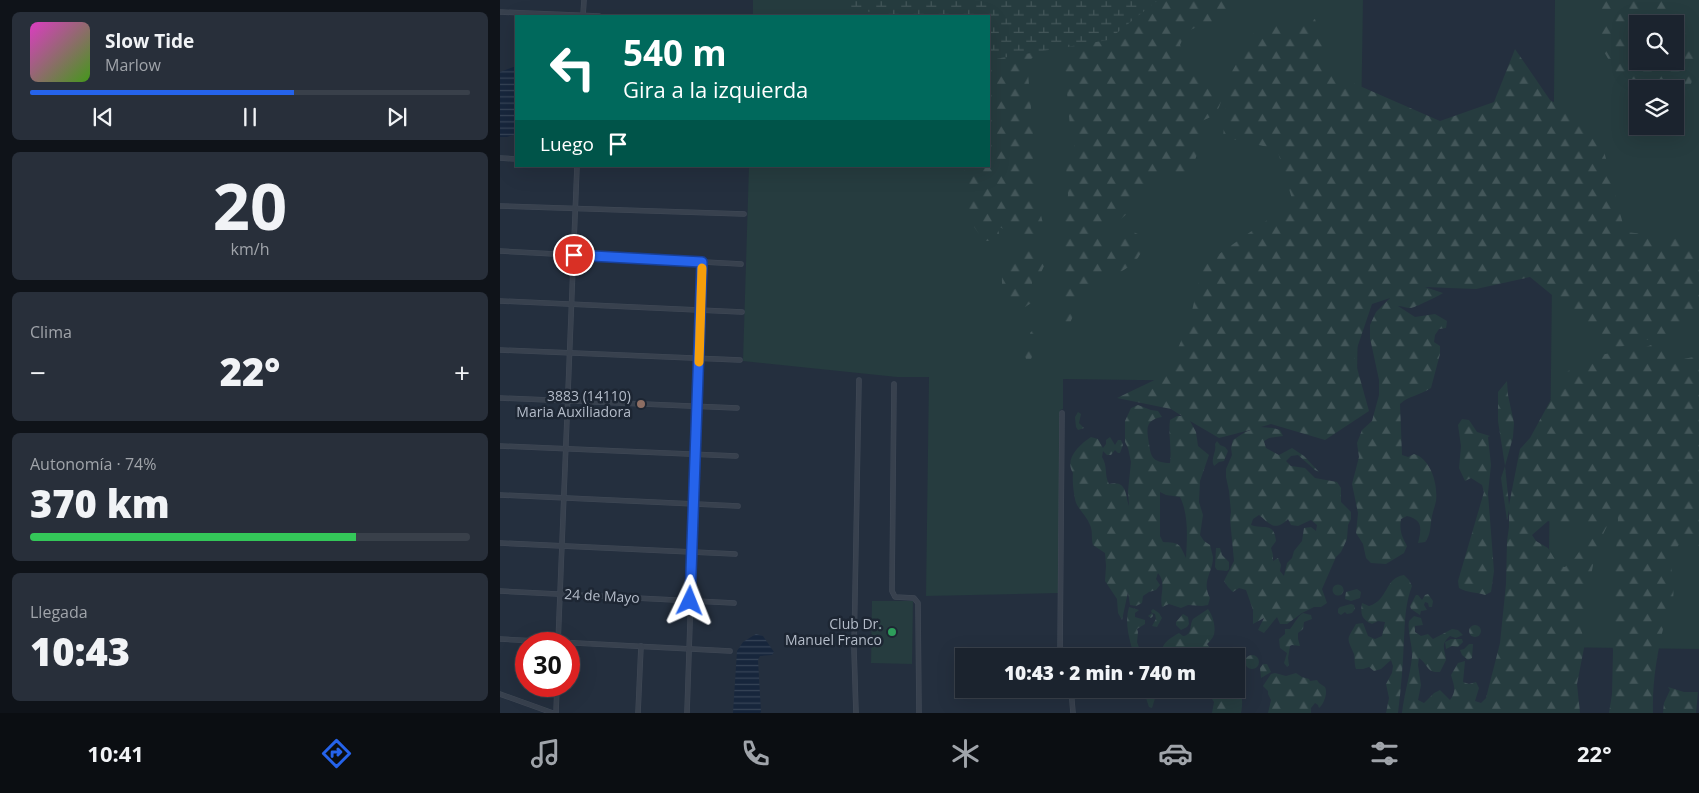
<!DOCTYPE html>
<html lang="es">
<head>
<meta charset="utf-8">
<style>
	:root { --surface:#1b232e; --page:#282f3a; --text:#f1f3f6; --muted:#a0a4aa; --line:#39404a; --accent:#2563eb }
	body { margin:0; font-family:"Open Sans",sans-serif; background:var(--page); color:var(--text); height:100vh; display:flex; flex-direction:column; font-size:19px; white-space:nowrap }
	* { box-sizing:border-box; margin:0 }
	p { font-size:16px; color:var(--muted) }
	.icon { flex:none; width:28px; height:28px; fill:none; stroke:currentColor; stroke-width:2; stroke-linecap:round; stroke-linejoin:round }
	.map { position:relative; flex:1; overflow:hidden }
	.panel { display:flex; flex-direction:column; gap:12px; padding:12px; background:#0f1319; width:500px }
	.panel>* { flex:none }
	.top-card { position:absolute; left:15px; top:15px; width:475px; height:152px; border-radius:0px; box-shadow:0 5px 20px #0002,0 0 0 1px var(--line); background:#00695c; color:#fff; overflow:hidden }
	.controls { position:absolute; left:1129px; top:15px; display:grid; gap:10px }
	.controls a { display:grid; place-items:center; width:55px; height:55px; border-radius:0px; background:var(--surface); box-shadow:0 5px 20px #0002,0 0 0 1px var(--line); font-size:25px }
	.speed { position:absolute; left:15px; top:632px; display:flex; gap:10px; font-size:25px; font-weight:700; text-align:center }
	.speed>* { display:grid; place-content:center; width:65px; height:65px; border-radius:50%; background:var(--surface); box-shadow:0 5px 20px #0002,0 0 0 1px var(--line); line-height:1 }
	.speed .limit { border:8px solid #d22; background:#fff; color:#111 }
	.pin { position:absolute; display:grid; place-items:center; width:42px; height:42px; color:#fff; margin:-21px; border:2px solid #fff; border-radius:50%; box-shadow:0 1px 5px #0007 }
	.me { position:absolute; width:55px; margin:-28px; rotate:2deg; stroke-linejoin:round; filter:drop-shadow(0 0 4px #0008) }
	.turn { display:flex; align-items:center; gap:18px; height:105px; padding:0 25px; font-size:22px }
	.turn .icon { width:65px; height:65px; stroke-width:2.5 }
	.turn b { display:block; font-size:35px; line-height:42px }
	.then { display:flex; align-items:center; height:48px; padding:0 25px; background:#0003; gap:10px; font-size:19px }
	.big { font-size:38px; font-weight:800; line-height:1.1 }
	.panel .tile { flex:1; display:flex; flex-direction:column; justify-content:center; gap:8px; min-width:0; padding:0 18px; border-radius:8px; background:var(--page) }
	.panel .dial { align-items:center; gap:0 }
	.dial b { font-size:65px; line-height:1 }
	.song { display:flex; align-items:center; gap:15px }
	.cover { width:60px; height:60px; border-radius:8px; background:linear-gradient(135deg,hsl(310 70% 55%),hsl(100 70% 35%)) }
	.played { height:5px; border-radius:2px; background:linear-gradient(90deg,var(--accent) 60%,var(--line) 60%) }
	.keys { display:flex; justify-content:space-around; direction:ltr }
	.heat { display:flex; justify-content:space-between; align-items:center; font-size:28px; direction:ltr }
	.charge { height:8px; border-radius:4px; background:linear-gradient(90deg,#34c759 74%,var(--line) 0) }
	.trip { position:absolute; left:455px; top:648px; width:290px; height:50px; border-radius:0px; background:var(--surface); box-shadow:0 5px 20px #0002,0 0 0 1px var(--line); font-weight:800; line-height:50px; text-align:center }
	.tab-bar { display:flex; height:80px; justify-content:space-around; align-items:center; background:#0b0e12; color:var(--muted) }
	.tab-bar .icon { width:35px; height:35px }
	.tab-bar .selected { color:var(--accent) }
	.tab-bar b { font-size:22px; color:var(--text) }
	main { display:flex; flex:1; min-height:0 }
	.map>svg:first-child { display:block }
	.green { fill:#263c3f; fill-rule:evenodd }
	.forest { fill:url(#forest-firs); fill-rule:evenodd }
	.wetland { fill:url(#wetland-marsh) }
	.water { fill:url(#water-rules) }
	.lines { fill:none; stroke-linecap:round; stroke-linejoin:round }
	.street-casing { stroke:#414a57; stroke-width:5.5 }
	.street { stroke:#38414e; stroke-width:4.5 }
	.route-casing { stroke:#184099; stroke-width:12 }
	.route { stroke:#2563eb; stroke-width:9 }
	.slow { stroke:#f59e0b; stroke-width:9 }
	.education-dot { fill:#8d6e63; stroke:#1d2633; stroke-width:2 }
	.leisure-dot { fill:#2e9e5b; stroke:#1d2633; stroke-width:2 }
	.labels { text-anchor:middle; stroke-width:5; stroke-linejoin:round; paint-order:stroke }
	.poi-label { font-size:14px; fill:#b4bcc9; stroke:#1d2633; text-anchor:end }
	.street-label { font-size:14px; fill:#b4bcc9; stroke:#1d2633 }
</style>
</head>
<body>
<main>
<section class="panel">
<div class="tile">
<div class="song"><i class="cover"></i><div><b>Slow Tide</b><p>Marlow</p></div></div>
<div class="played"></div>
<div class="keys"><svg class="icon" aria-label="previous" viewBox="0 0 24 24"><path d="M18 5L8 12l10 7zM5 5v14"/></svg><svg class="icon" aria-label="pause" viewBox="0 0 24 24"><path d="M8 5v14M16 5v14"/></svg><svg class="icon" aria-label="next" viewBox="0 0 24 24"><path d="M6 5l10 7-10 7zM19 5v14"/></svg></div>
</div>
<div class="tile dial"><b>20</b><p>km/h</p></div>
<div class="tile"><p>Clima</p>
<div class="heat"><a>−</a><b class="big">22°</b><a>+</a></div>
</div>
<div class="tile"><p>Autonomía · 74%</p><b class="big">370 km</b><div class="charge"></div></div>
<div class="tile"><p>Llegada</p><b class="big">10:43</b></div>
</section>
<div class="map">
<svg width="1199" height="713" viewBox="0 0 1199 713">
	<defs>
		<pattern id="forest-firs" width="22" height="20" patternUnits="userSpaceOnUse" patternTransform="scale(1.25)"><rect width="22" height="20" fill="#263c3f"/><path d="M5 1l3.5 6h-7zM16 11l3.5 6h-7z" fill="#435659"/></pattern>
		<pattern id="wetland-marsh" width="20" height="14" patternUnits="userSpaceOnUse" patternTransform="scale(1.25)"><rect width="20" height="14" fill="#263c3f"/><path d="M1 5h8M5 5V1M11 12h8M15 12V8" fill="none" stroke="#435659"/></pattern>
		<pattern id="water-rules" width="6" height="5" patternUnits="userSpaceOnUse" patternTransform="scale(1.25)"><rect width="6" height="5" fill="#17263c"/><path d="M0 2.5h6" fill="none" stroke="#364457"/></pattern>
	</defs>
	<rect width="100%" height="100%" fill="#242f3e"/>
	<g class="green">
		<polygon points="253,0 863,0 857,383 563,379 563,409 560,410 559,593 426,596 429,377 397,377 243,361 249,166 489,166 489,16 253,16"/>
		<path d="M1055,0h144v649l-151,-2zM1138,24h37v37h-37zM1138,89h37v37h-37z"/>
		<polygon points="372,601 413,601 412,664 371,663"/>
	</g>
	<g class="forest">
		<path d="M494,0h60c-2,27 3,43 -23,59l-3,14 6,71 -2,29 12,56 -9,11 -14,-3 -26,-12 -28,-7v-41l-4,-11h26v-150z"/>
		<path d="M585,0h156l-17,20 -12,7 -13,-1 -13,6 -6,13 7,13 1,14 12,8 13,5 9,12c-4,18 -8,19 -25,26l7,12 -14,39 -14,-1 -12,-5c-17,15 -25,37 -43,51 -10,7 -13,4 -21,17l14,-1 13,-6 13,6c1,3 2,8 2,11 0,14 -17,25 -29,29 -11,4 -14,1 -24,11 -12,13 -15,33 -25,48l-3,-14 3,-42 -3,-14 2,-14 -2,-15v-14l6,-13 1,-13 -2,-28 9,-10 -1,-15 -4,-14 -6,-72 3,-13z"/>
		<path d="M1099,0h71l28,62 -17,53 -6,-3v-23h-37l-1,8 -8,-3 -29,-49zM1138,24h37v37h-37z"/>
		<path d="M815,19l15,54 110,48 54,-19 21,-53 35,51 48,28 27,104 59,6 15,20v51l-13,20 -69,19 -87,-71 -54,12 -51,-2 18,6c-4,3 -31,16 -33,15 -4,0 -8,-2 -12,-2l17,11 20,-3 12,7 -1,7 -7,1 -4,6 -1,7 6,4v8l-9,34c-10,7 -23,8 -31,16l2,51 6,2 6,-3c17,5 24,30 22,47 -1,5 -3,10 -4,15 -2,10 -1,19 -7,26l-7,1c3,-13 6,-23 -11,-27l-6,3c-2,11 1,18 6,27l-3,7 -18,11 -15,-1 -5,-5 -3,-14 -7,-11 2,-20 -6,-29 7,-27 -2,-14 5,-13 10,-9 7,-26v-15l-9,-42v-13l6,-13 14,-14 -18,6 -18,53 15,54 -44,29 -54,-16 -10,3 12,1 7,2 3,6 -14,2 -5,3 2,7 13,7 13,-7 12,8 15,16 -4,-2 -17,-15 -7,1 -5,5 5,5 14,2 10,10 22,4 4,6v14l10,10v7l-3,6 -1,14 -6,13 -5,5 -14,32 5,14 -6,4h-7l-12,6 -15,11h-7l-3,-7 -13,16 -6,-3 6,-12 -11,6v-14l-7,-20 -7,-2 -6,4 -5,-5 -4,-6 10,-20 -4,-42 1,-7 -2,-21 -3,-14v-8l6,-14 -1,-7 2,-8 12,-8 9,-3 -35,9 -29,-17 6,11 2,14 11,9 -9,26 -1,21 4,13 -3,20 4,6 6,4c1,4 2,8 3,12 0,16 -12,24 -3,41l-2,7 -6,1 -14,-1 -7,3 -12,-4 -7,3c-3,-12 5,-23 -4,-34l-2,6 4,6 -4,5 -7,2 -6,4 -1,7 -6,3 -6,-1 -2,-13 -6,28 -4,-7 -1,-14 -12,-18 1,-15 -1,-13 -12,-8c-2,-7 0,-14 -3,-20 -3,-8 -9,-13 -13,-20 -3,-5 -5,-25 -4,-32 -9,-14 6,-28 18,-36l7,2 5,9 3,-4v-4l4,-3 5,8 3,-5h3l2,5 -3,8h-2l-3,-3 -4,5h-4l-4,-4 -1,6c6,9 2,18 7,27 18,-4 16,10 20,22l-1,-15 3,-29 -3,-14 -3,-6v-21l6,-13 7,-3 13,5 7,1 4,6c-18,3 -15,13 -13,27 1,4 1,9 3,12 3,6 12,7 18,7 2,-14 -2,-29 0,-43l7,-4h5l-11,-7 -54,-11 50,-24 23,-54 12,-54 91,-64 -16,-53 -54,-12 6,-60 28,-50zM660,492l6,3 14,2c9,18 7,42 6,61 -7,-15 -6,-15 -23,-16l-3,-6zM759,515c11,9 16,17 29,4l3,6 7,1 13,-6 6,5 -1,6 -5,-4 -7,1 -2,13 -8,10 -2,7 -5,5 -3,13 -4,-5 1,-6 -3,-7 -5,3v-6l-2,-7 5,-7c-2,-20 -13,-11 -25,-16l2,-6z"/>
		<polygon points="478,223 488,227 488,230 483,232 482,235 479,234 474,227 474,224"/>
		<polygon points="498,230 501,240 499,244 494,246 490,241 483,241 483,235 485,233"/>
		<path d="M521,248c9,3 20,8 23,18l-5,11 -7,2v9l5,6 -4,8 -8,5 -18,-2c-3,-7 -7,-24 -4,-32 2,-6 3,-9 3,-16l4,-5z"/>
		<path d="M534,329l2,2c1,6 -1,12 1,17l-2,2 -4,-3 -5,1 -1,-4 7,-4v-2h-3l2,-2 -1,-3z"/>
		<path d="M1173,336l-6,13v13l32,-6v121l-4,10 4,13v46l-5,-4 -14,1c-16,23 -4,33 -7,56 -1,9 -6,17 -9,26 -7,28 -12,59 -11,88h-44l3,-19 1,-43 -2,-29 7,-102 -1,-14 -7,-9 1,13 -3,14 -12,25 -15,80 4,14 -8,41 3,29h-178c2,-19 8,-37 10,-56 1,-12 -5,-24 -3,-36l5,-5 7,2 2,7 -8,1v6l6,4 7,-2 5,5 19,-10 6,1 5,5 -7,3 -6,-2c-10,8 -5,14 -4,24l-6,12c-14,1 -11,-7 -21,-14l-1,7 3,20 -3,15 6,3 10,-10 6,-3 10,10c7,-10 4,-14 1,-25l7,-12 7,-2 -2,21 6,2 7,-2 3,6 -4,13 6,2 5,-5 14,-55 6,-59 1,-43 2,-14v-17l-2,10 -6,-42 4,-12 -7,-45v-29l9,-11 1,14 6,28 -1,14 -8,29 4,39 11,-56 10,-11 35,-64 10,-9 13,-8 58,-10zM1048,521l13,4 21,-1 7,2c1,13 -14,34 -24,41l-6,-1 -11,-18 -12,-7 -4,-6z"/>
		<polygon points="522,347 526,350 530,350 534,352 531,359 533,363 532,370 529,368"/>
		<polygon points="578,412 581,414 579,423 584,428 578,430 576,427 575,417"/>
		<path d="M962,419l7,1 8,12 13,4 -2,1 3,28 -3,28 6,78 -3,21 -6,3c-9,-3 -18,-2 -26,-7l-1,-7 26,-89 -2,-7 -11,-7 -6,3 -6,-13 2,-22 -3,-21z"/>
		<path d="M717,441l3,4 5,2 3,4 -4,10 -5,1 -5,4c-4,-8 3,-14 1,-22z"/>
		<polygon points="716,548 720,548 722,555 729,562 729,569 727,571 717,570 715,567"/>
		<path d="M904,575l5,5 3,6c-7,18 -7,35 -8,53 -1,25 -3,50 -6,74h-12l3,-15 -3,-14 6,-11 1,-7 -2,-6 -10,9 -7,2 -5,-4 -6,2h-7c-2,-5 -1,-11 -2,-15 -7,-17 -8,-13 2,-30l7,-1 5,13 7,3 7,-3 3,-14 -7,-1 -6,3c-10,-4 -12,-10 -10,-21l7,3c20,-6 15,-28 35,-31z"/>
		<circle cx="838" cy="590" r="5.5"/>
		<polygon points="857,589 861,592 860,598 851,601 845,599 846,592"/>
		<polygon points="928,594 933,601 932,607 929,607 928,603 925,602 924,605 927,610 921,611 920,615 911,609 910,606 916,595 918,595 922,600 925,595"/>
		<polygon points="851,604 854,605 855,609 852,613 847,614 845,612 841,615 838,613 838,609 840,607"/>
		<path d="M629,607l10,3 -4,3v4l10,3v4l-8,5 1,3 -1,10 5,14h-8c-4,-16 -10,-32 -5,-49z"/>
		<polygon points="653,609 659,613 662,618 657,627 652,626 656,619 655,614 652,613 653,616 651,618 648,616 652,613 651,611"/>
		<path d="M708,609c5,6 9,21 5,28 -2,3 -4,5 -6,7l6,8v4h-47l-4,-3c-1,-10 10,-16 17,-20l4,3c10,-1 6,-11 10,-17z"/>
		<path d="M803,613l8,2 1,4 -8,3 -1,7 -5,4v6l2,7 -8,-1 -2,1 -2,12 1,7 -2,2 -3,-4 3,-10 -7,-5 -1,-9 6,-5v-5h5c5,-6 7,-12 13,-16z"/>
		<polygon points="683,614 688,617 689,624 687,627 681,630 676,625 676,622"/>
		<circle cx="975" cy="631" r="6"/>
		<polygon points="951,639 962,639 963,642 958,647 952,646 946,649 945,642"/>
		<polygon points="969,644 973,644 972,658 968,660 962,655 960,650 964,649"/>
		<circle cx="752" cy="662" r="7"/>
		<polygon points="763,664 767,664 771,672 761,678 760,668"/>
		<path d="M775,673l11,3 10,-3 6,4 7,2 1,2 7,-1 2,3 6,4c3,6 -1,17 -6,21l-1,-3 -3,-2 -4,5v5h-43l3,-13 -3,-6v-3l-5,-5 8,-12z"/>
		<path d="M736,683c7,8 7,21 5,30h-29l2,-11 -4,-6 1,-7h25z"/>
		<polygon points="1168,687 1184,692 1198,692 1196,713 1163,713 1164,703 1170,690"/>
		<polygon points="643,689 652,689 656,695 652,708 649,707"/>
		<polygon points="683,689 709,689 698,692 690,698 686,696"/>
	</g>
	<path class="wetland" d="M337,0h321l-50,40 -118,20 -1,-44h-107c-14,-6 -32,-7 -45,-16z"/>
	<g class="water">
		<polygon points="16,66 16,134 7,137 0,137 0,72"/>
		<polygon points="256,634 263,636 274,652 272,655 260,656 258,660 261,712 260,713 233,713 237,651 243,642"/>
	</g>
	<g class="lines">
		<defs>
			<g id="street">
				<polyline points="0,12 99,16"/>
				<polyline points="83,16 84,0"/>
				<polyline points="0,158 16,159"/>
				<polyline points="0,206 244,214"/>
				<polyline points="0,251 241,264"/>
				<polyline points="0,301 242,312"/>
				<polyline points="0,350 240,360"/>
				<polyline points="394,384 392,591 395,597 414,598 418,603 419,713"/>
				<polyline points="0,398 237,408"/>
				<polyline points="0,446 236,456"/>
				<polyline points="0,495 238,506"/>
				<polyline points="0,543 235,554"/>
				<polyline points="0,591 234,603"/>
				<polyline points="0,639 230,651"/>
				<polyline points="58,644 77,166"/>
				<polyline points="560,656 562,413"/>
				<polyline points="571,689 573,713"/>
				<polyline points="0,694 53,713"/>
				<polyline points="56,713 57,686"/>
				<polyline points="138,713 141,646"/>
				<polyline points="187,713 202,262"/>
				<polyline points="356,713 354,649 359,380"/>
			</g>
		</defs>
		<use href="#street" class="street-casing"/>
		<use href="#street" class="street"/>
	</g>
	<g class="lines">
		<defs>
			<polyline id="route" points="74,255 202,262 190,601"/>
		</defs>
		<use href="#route" class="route-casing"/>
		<use href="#route" class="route"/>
		<polyline class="slow" points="199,362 202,268"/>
	</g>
	<circle class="education-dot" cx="141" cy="404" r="5"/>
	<circle class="leisure-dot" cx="392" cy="632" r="5"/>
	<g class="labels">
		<g class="poi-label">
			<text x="131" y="401">3883 (14110)<tspan x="131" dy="16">Maria Auxiliadora</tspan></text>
			<text x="382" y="629">Club Dr.<tspan x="382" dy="16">Manuel Franco</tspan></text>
		</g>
		<g class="street-label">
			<text transform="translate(102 596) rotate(3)" y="5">24 de Mayo</text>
		</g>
	</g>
</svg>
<div class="controls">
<a><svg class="icon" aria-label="search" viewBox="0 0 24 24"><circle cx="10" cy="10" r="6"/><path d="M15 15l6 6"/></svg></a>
<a><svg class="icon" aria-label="layers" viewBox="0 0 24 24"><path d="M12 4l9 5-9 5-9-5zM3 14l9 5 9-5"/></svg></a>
</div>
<div class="speed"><div class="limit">30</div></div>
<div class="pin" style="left:74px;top:255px;background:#d93025"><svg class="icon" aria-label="arrive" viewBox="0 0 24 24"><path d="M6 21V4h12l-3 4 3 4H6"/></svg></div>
<svg class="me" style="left:190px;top:601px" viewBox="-20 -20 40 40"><path d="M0-17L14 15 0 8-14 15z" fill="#2563eb" stroke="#fff" stroke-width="4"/></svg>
<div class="trip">10:43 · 2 min · 740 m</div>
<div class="top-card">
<div class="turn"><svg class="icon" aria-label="left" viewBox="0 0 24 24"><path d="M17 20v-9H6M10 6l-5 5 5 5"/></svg><div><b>540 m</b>Gira a la izquierda</div></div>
<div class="then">Luego<svg class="icon" aria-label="arrive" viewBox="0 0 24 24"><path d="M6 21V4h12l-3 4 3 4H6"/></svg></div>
</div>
</div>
</main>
<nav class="tab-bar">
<b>10:41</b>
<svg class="icon selected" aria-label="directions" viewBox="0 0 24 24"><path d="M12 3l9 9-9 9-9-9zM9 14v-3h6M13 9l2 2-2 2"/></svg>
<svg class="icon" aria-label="music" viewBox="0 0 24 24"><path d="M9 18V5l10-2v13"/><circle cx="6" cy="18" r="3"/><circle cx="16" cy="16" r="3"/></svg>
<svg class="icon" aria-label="phone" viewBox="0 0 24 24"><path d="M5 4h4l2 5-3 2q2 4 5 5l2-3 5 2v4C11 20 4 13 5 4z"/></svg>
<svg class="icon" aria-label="climate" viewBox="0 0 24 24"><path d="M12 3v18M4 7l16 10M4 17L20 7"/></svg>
<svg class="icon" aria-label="car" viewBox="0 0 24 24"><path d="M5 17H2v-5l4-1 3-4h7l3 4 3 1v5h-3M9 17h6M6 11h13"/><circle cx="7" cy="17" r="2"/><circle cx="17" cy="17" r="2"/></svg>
<svg class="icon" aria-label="filters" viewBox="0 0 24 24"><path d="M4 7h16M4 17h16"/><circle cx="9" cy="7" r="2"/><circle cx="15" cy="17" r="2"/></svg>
<b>22°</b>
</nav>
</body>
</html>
